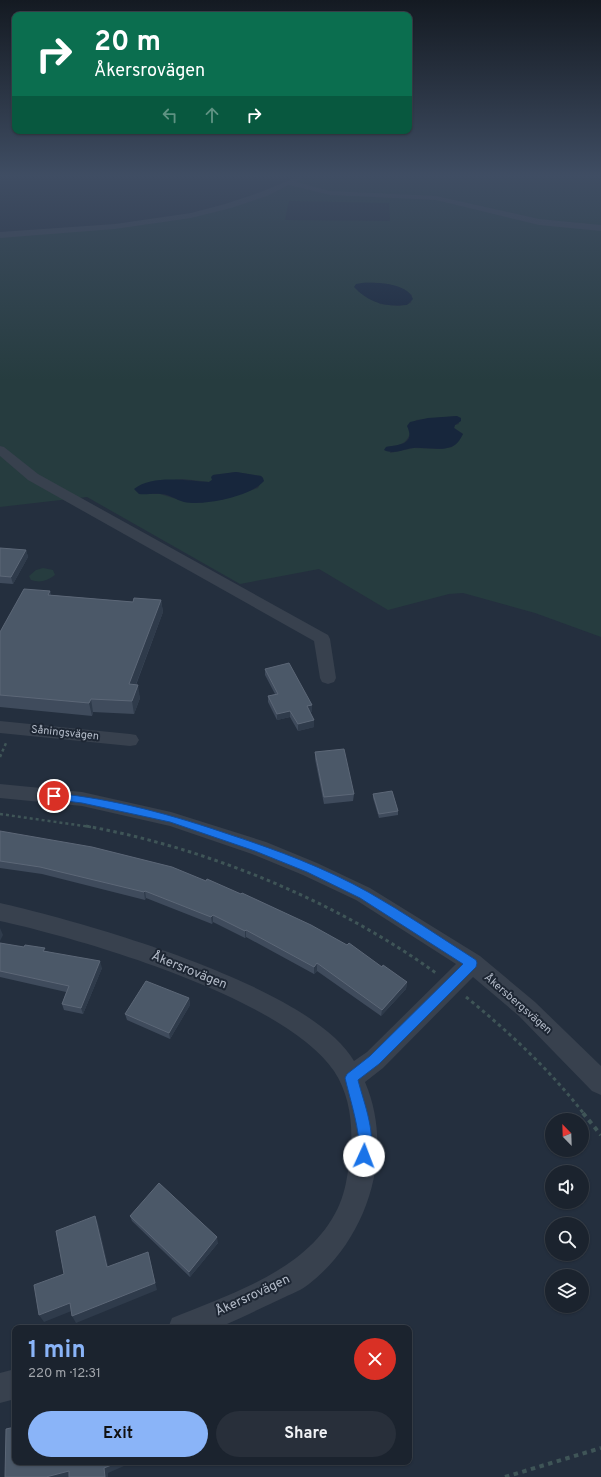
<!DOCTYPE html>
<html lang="en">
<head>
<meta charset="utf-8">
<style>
	body { margin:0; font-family:Overpass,sans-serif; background:#282f3a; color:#f1f3f6; height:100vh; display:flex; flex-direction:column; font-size:15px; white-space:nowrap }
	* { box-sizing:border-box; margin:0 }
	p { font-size:13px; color:#a0a4aa }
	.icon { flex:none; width:22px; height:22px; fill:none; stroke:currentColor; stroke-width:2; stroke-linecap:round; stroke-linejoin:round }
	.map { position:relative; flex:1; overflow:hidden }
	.drawer { position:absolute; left:12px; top:1325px; width:400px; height:140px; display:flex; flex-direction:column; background:#1b232e; border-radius:8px; box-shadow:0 1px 3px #0004,0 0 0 1px #39404a }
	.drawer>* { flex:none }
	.banner { position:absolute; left:12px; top:12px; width:400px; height:122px; border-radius:8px; box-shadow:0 1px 3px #0004,0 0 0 1px #39404a; background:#0b6e4f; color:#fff; overflow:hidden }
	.needle { width:26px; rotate:337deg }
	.tools { position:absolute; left:545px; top:1113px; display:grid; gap:8px }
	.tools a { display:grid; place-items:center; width:44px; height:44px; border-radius:50%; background:#1b232e; box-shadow:0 1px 3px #0004,0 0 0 1px #39404a; font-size:20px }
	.pin { position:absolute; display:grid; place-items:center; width:34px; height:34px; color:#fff; margin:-17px; border:2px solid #fff; border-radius:50%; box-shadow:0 1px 4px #0007 }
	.me { position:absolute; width:44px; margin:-22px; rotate:2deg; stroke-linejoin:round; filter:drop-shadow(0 0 3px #0008) }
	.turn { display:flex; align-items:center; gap:14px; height:84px; padding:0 16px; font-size:18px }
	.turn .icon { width:52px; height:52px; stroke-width:2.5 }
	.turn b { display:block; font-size:28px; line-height:34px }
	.lanes { display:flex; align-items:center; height:38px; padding:0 16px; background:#0003; justify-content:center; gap:20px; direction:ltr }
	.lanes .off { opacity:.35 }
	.round { display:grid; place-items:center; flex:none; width:42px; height:42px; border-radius:21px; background:#282f3a }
	.headline { display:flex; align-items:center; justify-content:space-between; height:68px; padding:0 16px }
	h1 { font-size:24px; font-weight:700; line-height:30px; color:#8ab4f8 }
	.primary-button { display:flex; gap:8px; margin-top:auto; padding:8px 16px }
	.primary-button a { flex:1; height:46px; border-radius:24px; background:#8ab4f8; color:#111; font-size:16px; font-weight:700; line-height:46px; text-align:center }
	.primary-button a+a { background:#282f3a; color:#f1f3f6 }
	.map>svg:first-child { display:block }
	.green { fill:#263c3f; fill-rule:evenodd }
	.water { fill:#17263c }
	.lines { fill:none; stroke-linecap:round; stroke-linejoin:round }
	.path-far2 { stroke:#3f5557; stroke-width:2.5; stroke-dasharray:3 3; stroke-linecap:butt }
	.path-far1 { stroke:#3f5557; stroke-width:3; stroke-dasharray:3.5 3.5; stroke-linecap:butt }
	.path { stroke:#3f5557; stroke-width:4; stroke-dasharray:4.5 4.5; stroke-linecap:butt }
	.minor { fill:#38414e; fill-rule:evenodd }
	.wall { fill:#3f4b5c }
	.shaded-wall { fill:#2f3b4b }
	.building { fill:#4b5868; stroke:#5c6777 }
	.route { fill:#1a73e8; stroke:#114b97 }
	.labels { text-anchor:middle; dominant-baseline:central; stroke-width:4; stroke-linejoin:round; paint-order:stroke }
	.street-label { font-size:11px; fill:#b4bcc9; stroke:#1d2633 }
	.near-street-label { font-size:13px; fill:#b4bcc9; stroke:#1d2633 }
</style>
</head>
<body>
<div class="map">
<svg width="601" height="1477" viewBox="0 0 601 1477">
	<rect width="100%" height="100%" fill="#242f3e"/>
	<path class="green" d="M 309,174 L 601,174 L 601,637 L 535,613 L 463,593 L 449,594 L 388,610 L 319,569 L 240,584 L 87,497 L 0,507 L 0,236 C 93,230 189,227 277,191 C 288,187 299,180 309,174 ZM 289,201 L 389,203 L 390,221 L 285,220 ZM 362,283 C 379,282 397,283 412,295 L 411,303 L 399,306 L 380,304 ZM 457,416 L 459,424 L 455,425 L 454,428 L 463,434 L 452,447 L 442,449 L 414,448 L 390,453 L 393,446 C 411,444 408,434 416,420 ZM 236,472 L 261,476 L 263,478 L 258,488 L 224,499 L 197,503 L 173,498 L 160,494 L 139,494 L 149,483 L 183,479 L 209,482 L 212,480 L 213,475 Z
		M 43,568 L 53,570 L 55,575 C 47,581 40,583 31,580 L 29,576 L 36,570 Z"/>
	<path class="water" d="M 362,283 C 375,282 408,283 413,299 L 407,305 C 385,307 369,303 354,287 L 356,284 Z
		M 457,416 L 461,418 L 461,421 L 455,425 L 454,428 L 463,434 C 460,440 457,445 451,447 C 439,451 426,447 413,448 C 403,449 394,455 384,450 L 386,447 C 398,445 416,445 407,426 L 410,422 L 428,418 Z
		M 236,472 L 261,476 L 263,478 L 264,481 C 250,497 204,506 184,502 C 176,500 169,494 161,494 C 153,493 146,495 139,494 L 134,489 C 153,474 187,481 209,482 L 212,480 L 211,477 L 213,475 Z"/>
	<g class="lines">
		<path class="path-far2" d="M 0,757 L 6,743
			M 0,814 L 91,827"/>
		<path class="path-far1" d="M 86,826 C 207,848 336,901 436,973
			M 466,997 C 509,1032 550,1070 584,1114"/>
		<path class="path" d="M 583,1113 L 601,1135
			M 505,1477 L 601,1448"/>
		<path class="minor" d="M 299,176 L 303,178 L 296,182 L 330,191 L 436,196 L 539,219 L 601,225 L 601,231 L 539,225 L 436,200 L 330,195 L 289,185 L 267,196 L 231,208 L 191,218 L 115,229 L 0,238 L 0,232 L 115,224 L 191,213 L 225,204 L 261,192 Z
			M 0,446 L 4,447 L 38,474 L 328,635 L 330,639 L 336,678 L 334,682 L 328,684 L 322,682 L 320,678 L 314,641 L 28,480 L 0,456 Z
			M 0,721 L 130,734 L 136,735 L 139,740 L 136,745 L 130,746 L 0,733 Z
			M 0,784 L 82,792 L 171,812 L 266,842 L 317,863 L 370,888 L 480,956 L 535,1002 L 601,1066 L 601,1095 L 592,1091 L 519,1016 L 473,977 L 383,1068 L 365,1082 C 395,1152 368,1238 309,1284 C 302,1290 293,1293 285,1297 C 266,1306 247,1315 227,1324 L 217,1328 L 168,1328 L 172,1318 C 232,1293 313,1269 340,1203 C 345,1191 347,1178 349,1165 C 354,1134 352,1098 334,1071 C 284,998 86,940 0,921 L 0,903 C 84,922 311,986 354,1061 L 367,1052 L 456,964 L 356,900 L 303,875 L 252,854 L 170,826 L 82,806 L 0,798 Z
			M 15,1369 L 15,1399 L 0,1403 L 0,1373 Z"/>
	</g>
	<path class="wall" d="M 0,548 L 26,550 L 28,557 L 13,584 L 0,583 Z
		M 50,591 L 51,595 L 133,602 L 161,600 L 163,612 L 136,685 L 140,698 L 134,714 L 93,712 L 92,716 L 0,707 L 0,632 Z
		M 265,669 L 312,705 L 312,712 L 310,712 L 314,720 L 314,727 L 298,731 L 290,717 L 277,720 L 268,702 L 268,696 L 275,694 L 265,675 Z
		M 315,752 L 354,794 L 353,801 L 324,804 L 315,759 Z
		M 373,794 L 398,811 L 398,815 L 379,818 L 373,798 Z
		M 0,831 L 382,967 L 407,982 L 406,989 L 381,1016 L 317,971 L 314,974 L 246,937 L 245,938 L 213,922 L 212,924 L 146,898 L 145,900 L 42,874 L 0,868 Z
		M 0,943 L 46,951 L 102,968 L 83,1014 L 64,1010 L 62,1004 L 66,992 L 0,977 Z
		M 189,998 L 190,1005 L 170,1039 L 127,1020 L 125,1014 Z
		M 130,1216 L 218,1243 L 190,1277 L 132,1221 Z"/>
	<path class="shaded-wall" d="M 26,550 L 28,557 L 13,584 L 11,577 Z
		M 50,591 L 53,603 L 48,595 Z
		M 161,600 L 163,612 L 131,697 L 129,684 Z
		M 138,685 L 140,698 L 134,714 L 132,701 Z
		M 91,699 L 93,712 L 92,716 L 89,703 Z
		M 312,705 L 312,712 L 307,713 L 307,706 Z
		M 290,711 L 290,717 L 277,720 L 277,714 Z
		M 314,720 L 314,727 L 298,731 L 298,724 Z
		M 145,891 L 146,898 L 145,900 L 144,892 Z
		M 213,915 L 213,922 L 212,924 L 211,917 Z
		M 0,928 L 3,935 L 0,941 Z
		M 246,930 L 246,937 L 245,938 L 245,931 Z
		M 100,961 L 102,968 L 83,1014 L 81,1008 Z
		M 317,963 L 317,971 L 314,974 L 314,967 Z
		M 407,982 L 406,989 L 381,1016 L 382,1010 Z
		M 189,998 L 190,1005 L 170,1039 L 169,1033 Z
		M 95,1216 L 98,1223 L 110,1274 L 107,1267 Z
		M 217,1237 L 218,1243 L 190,1277 L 189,1272 Z
		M 148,1252 L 150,1259 L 157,1290 L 76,1323 L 72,1316 Z
		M 70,1303 L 74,1310 L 44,1322 L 39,1315 Z
		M 119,1462 L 133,1462 L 108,1473 L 108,1477 L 105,1477 L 104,1468 Z
		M 69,1471 L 73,1476 L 68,1477 L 46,1477 Z"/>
	<path class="building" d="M 0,548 L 26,550 L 11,577 L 0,576 Z
		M 24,589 L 50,591 L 48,595 L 133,602 L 134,598 L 161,600 L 129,684 L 138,685 L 132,701 L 91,699 L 89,703 L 0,695 L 0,632 Z
		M 289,663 L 312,705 L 307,706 L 314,720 L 298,724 L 290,711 L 277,714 L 268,696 L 278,694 L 265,669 Z
		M 344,749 L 354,794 L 324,797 L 315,752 Z
		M 392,791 L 398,811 L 379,814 L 373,794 Z
		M 0,831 L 92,847 L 172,867 L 206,881 L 207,879 L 241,894 L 242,893 L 311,925 L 347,945 L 349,943 L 382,967 L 383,965 L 407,982 L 382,1010 L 317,963 L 314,967 L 246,930 L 245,931 L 213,915 L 211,917 L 145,891 L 144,892 L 40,867 L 0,861 Z
		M 0,943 L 24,947 L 25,945 L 45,948 L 43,951 L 100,961 L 81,1008 L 62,1004 L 69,986 L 0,971 Z
		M 146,981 L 189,998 L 169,1033 L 125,1014 Z
		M 159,1183 L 217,1237 L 189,1272 L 130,1216 Z
		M 95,1216 L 107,1267 L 148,1252 L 155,1283 L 72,1316 L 70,1303 L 39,1315 L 34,1285 L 64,1274 L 56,1231 Z
		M 15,1427 L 15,1462 L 119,1462 L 104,1468 L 105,1477 L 69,1477 L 69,1471 L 46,1477 L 5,1477 L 6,1429 Z"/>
	<linearGradient id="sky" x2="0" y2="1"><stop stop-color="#141a22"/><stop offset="0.46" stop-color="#3f4d63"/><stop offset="1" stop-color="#3f4d63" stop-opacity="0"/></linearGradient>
	<rect width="601" height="381" fill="url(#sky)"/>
	<path class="route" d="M 54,793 C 115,799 173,815 231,835 C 277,850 325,868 368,892 C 405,913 440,937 476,960 L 477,963 L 476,967 L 379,1064 L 358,1080 C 364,1104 378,1136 368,1161 L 364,1162 L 359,1161 C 356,1154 359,1149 359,1142 C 357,1120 350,1099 345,1078 L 347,1074 L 370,1056 L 463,964 L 360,898 L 307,872 L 255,851 L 170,822 L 82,803 L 51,799 L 50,796 Z"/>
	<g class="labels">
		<g class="street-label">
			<text transform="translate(65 733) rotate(6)">Såningsvägen</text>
			<text transform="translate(518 1004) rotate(41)">Åkersbergsvägen</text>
		</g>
		<g class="near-street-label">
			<text transform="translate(189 971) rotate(22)">Åkersrovägen</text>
			<text transform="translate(253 1296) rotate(-25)">Åkersrovägen</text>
		</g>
	</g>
</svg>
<div class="tools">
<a><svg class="needle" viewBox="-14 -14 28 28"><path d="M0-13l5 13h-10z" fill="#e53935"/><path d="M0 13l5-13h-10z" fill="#a0a4aa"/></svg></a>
<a><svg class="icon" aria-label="sound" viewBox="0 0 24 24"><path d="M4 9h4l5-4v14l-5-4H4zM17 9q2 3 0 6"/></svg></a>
<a><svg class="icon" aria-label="search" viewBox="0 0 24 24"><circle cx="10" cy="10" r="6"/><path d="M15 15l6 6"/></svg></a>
<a><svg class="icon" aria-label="layers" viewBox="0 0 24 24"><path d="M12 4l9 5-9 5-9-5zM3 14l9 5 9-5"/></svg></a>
</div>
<div class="pin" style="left:54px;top:796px;background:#d93025"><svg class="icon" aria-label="arrive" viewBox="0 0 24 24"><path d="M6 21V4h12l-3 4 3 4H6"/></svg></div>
<svg class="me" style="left:364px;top:1156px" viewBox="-20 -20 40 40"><circle r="19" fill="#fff"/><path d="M0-13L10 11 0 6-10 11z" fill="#1a73e8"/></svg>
<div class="banner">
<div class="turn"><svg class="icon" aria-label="right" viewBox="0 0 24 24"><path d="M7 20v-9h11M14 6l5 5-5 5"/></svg><div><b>20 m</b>Åkersrovägen</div></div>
<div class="lanes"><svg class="icon off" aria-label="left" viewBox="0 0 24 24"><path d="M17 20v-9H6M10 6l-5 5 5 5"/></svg><svg class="icon off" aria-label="ahead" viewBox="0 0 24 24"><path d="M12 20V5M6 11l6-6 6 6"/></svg><svg class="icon" aria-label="right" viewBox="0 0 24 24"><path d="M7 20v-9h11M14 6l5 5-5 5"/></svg></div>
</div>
<section class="drawer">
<div class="headline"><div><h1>1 min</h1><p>220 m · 12:31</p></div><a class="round" style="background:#d93025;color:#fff"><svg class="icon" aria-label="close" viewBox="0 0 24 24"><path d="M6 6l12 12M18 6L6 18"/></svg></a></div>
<div class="primary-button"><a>Exit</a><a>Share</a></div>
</section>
</div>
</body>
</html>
